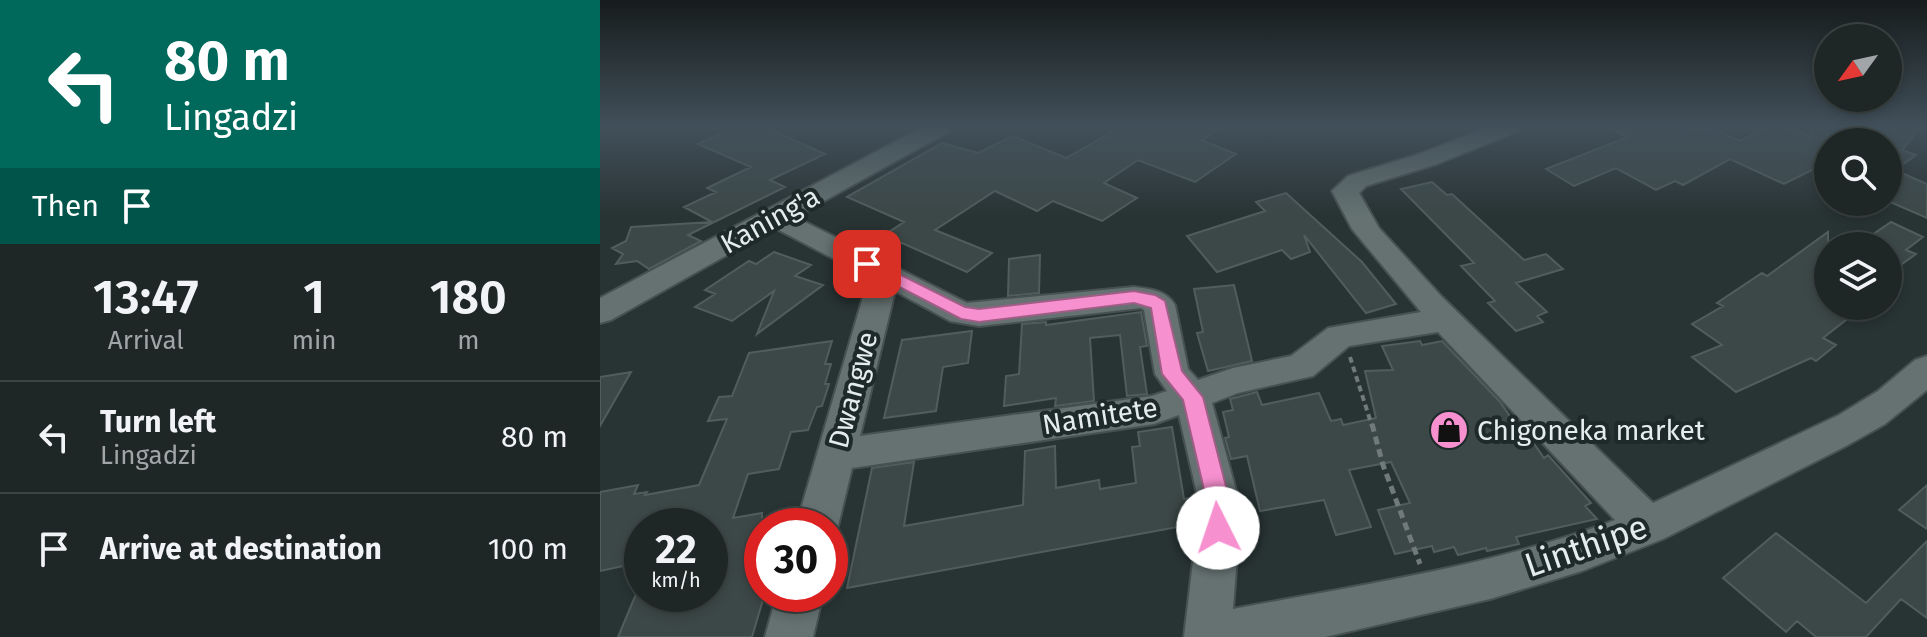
<!DOCTYPE html>
<html lang="en">
<head>
<meta charset="utf-8">
<style>
	body { margin:0; font-family:"Fira Sans",sans-serif; background:#2b3232; color:#f1f3f6; height:100vh; display:flex; flex-direction:column; font-size:30px; white-space:nowrap }
	* { box-sizing:border-box; margin:0 }
	p { font-size:26px; color:#a1a5a7 }
	.icon { flex:none; width:44px; height:44px; fill:none; stroke:currentColor; stroke-width:2; stroke-linecap:round; stroke-linejoin:round }
	.map { position:relative; flex:1; overflow:hidden }
	.panel { display:flex; flex-direction:column; background:#1e2626; width:600px }
	.panel>* { flex:none }
	.banner { background:#00695c; color:#fff; overflow:hidden }
	.needle { width:52px; rotate:237deg }
	.fabs { position:absolute; left:1214px; top:24px; display:grid; gap:16px }
	.fabs a { display:grid; place-items:center; width:88px; height:88px; border-radius:50%; background:#1e2626; box-shadow:0 4px 12px #0003,0 0 0 2px #3c4343; font-size:40px }
	.speed { position:absolute; left:24px; top:508px; display:flex; gap:16px; font-size:40px; font-weight:700; text-align:center }
	.speed>* { display:grid; place-content:center; width:104px; height:104px; border-radius:50%; background:#1e2626; box-shadow:0 4px 12px #0003,0 0 0 2px #3c4343; line-height:1 }
	.speed small { font-size:20px; font-weight:400 }
	.speed .limit { border:12px solid #d22; background:#fff; color:#111 }
	.pin { position:absolute; display:grid; place-items:center; width:68px; height:68px; color:#fff; margin:-34px; border-radius:16px; box-shadow:0 4px 12px #0006 }
	.me { position:absolute; width:88px; margin:-44px; rotate:356deg; stroke-linejoin:round; filter:drop-shadow(0 0 6px #0008) }
	.turn { display:flex; align-items:center; gap:28px; height:168px; padding:0 32px; font-size:36px }
	.turn .icon { width:104px; height:104px; stroke-width:2.5 }
	.turn b { display:block; font-size:56px; line-height:68px }
	.then { display:flex; align-items:center; height:76px; padding:0 32px; background:#0003; gap:16px; font-size:30px }
	.eta { display:flex; justify-content:space-evenly; align-items:center; height:136px; text-align:center }
	.eta b { font-size:48px; font-weight:600; line-height:56px }
	ul { padding:0; list-style:none }
	li { display:flex; align-items:center; gap:24px; height:112px; padding:0 32px; border-top:2px solid #3c4343 }
	li div { flex:1 }
	li b { display:block; font-size:30px }
	li em { font-style:normal }
	main { display:flex; flex:1; min-height:0 }
	.map>svg:first-child { display:block }
	.building { fill:#3c4847; stroke:#515d5c; stroke-width:2 }
	.lines { fill:none; stroke-linecap:round; stroke-linejoin:round }
	.minor-casing { stroke:#475151; stroke-width:4 }
	.path-far1 { stroke:#717a7a; stroke-width:4; stroke-dasharray:6 4; stroke-linecap:butt }
	.path { stroke:#717a7a; stroke-width:5; stroke-dasharray:8 5; stroke-linecap:butt }
	.minor { fill:#657271; fill-rule:evenodd }
	.route { fill:#f690cf; stroke:#a05e87; stroke-width:2 }
	.labels { text-anchor:middle; dominant-baseline:central; stroke-width:8; stroke-linejoin:round; paint-order:stroke }
	.street-label { font-size:28px; fill:#e5ecec; stroke:#1e2929 }
	.poi-label { font-size:28px; fill:#e5ecec; stroke:#1e2929; text-anchor:start }
	.near-street-label { font-size:34px; fill:#e5ecec; stroke:#1e2929 }
</style>
</head>
<body>
<main>
<section class="panel">
<div class="banner">
<div class="turn"><svg class="icon" aria-label="left" viewBox="0 0 24 24"><path d="M17 20v-9H6M10 6l-5 5 5 5"/></svg><div><b>80 m</b>Lingadzi</div></div>
<div class="then">Then<svg class="icon" aria-label="arrive" viewBox="0 0 24 24"><path d="M6 21V4h12l-3 4 3 4H6"/></svg></div>
</div>
<div class="eta">
<div><b>13:47</b><p>Arrival</p></div>
<div><b>1</b><p>min</p></div>
<div><b>180</b><p>m</p></div>
</div>
<ul>
<li><svg class="icon" aria-label="left" viewBox="0 0 24 24"><path d="M17 20v-9H6M10 6l-5 5 5 5"/></svg><div><b>Turn left</b><p>Lingadzi</p></div><em>80 m</em></li>
<li><svg class="icon" aria-label="arrive" viewBox="0 0 24 24"><path d="M6 21V4h12l-3 4 3 4H6"/></svg><div><b>Arrive at destination</b></div><em>100 m</em></li>
</ul>
</section>
<div class="map">
<svg width="1327" height="637" viewBox="0 0 1327 637">
	<rect width="100%" height="100%" fill="#283333"/>
	<path class="building" d="M 134,127 L 165,127 L 225,154 L 170,180 L 185,187 L 88,235 L 101,241 L 49,269 L 37,261 L 16,264 L 23,254 L 12,248 L 26,241 L 31,227 L 112,222 L 84,207 L 116,192 L 107,188 L 151,167 L 98,144 Z
		M 521,127 L 623,127 L 601,140 L 636,154 L 595,182 L 538,160 L 504,183 L 537,198 L 502,221 L 453,201 L 437,211 L 395,191 L 335,230 L 392,253 L 367,272 L 284,235 L 304,222 L 247,197 L 342,143 L 378,153 L 413,136 L 466,158 Z
		M 1006,127 L 1077,127 L 1085,130 L 1106,127 L 1140,141 L 1167,127 L 1185,127 L 1211,137 L 1212,127 L 1228,127 L 1228,162 L 1184,184 L 1130,159 L 1083,185 L 1075,181 L 1056,190 L 1016,168 L 974,186 L 946,169 L 1028,137 Z
		M 1243,127 L 1321,127 L 1302,150 L 1316,155 L 1295,170 L 1327,184 L 1327,218 L 1288,201 L 1288,142 L 1278,142 L 1243,130 Z
		M 832,182 L 847,195 L 852,194 L 924,260 L 946,254 L 963,269 L 916,283 L 947,312 L 937,316 L 943,322 L 916,331 L 888,303 L 895,301 L 861,266 L 874,263 L 801,189 Z
		M 686,193 L 762,262 L 796,304 L 766,313 L 704,235 L 710,252 L 691,259 L 682,250 L 617,272 L 587,236 L 665,211 L 656,202 Z
		M 1291,222 L 1323,237 L 1306,250 L 1316,254 L 1288,274 L 1288,246 L 1256,246 Z
		M 1228,232 L 1228,306 L 1264,306 L 1223,338 L 1236,345 L 1216,361 L 1211,358 L 1136,392 L 1092,357 L 1122,345 L 1092,324 L 1123,306 L 1117,303 L 1162,273 L 1167,276 Z
		M 174,252 L 211,265 L 195,276 L 223,285 L 157,334 L 174,291 L 132,321 L 95,307 L 115,294 L 105,290 L 149,261 L 156,264 Z
		M 440,255 L 439,293 L 408,296 L 409,259 Z
		M 634,285 L 652,361 L 608,371 L 597,333 L 603,332 L 594,289 Z
		M 541,312 L 547,346 L 540,347 L 547,394 L 527,396 L 520,335 L 490,338 L 494,401 L 455,406 L 456,398 L 404,406 L 406,376 L 419,374 L 422,324 L 446,322 L 446,325 Z
		M 372,331 L 368,363 L 343,367 L 336,411 L 284,418 L 302,340 Z
		M 232,341 L 225,364 L 231,364 L 225,384 L 229,384 L 222,406 L 217,407 L 208,430 L 191,432 L 179,469 L 148,474 L 133,518 L 162,513 L 162,603 L 152,637 L 18,637 L 36,594 L 110,594 L 110,526 L 42,526 L 42,562 L 0,571 L 0,492 L 38,485 L 34,494 L 47,492 L 45,495 L 99,485 L 127,419 L 108,421 L 119,397 L 132,396 L 149,353 Z
		M 820,341 L 822,345 L 842,341 L 900,402 L 926,439 L 930,438 L 944,458 L 948,455 L 991,503 L 985,506 L 997,519 L 916,537 L 919,544 L 887,551 L 886,548 L 858,555 L 854,547 L 834,552 L 832,546 L 795,554 L 778,510 L 810,503 L 791,462 L 749,470 L 771,527 L 736,535 L 724,500 L 660,511 L 647,456 L 631,459 L 625,438 L 629,437 L 623,412 L 633,410 L 630,399 L 657,392 L 662,405 L 719,393 L 731,421 L 741,419 L 743,425 L 776,418 L 765,371 L 793,370 L 782,346 Z
		M 31,372 L 0,426 L 0,377 Z
		M 572,427 L 584,499 L 589,498 L 594,524 L 247,588 L 272,468 L 314,462 L 304,526 L 423,505 L 425,451 L 455,446 L 456,488 L 499,480 L 500,489 L 536,483 L 532,447 L 540,446 L 538,432 Z
		M 1327,485 L 1327,529 L 1299,510 Z
		M 1176,533 L 1266,603 L 1327,541 L 1327,618 L 1301,599 L 1266,637 L 1216,637 L 1197,621 L 1186,632 L 1123,578 Z"/>
	<g class="lines">
		<g class="minor-casing">
			<path id="minor" d="M 323,127 L 351,127 L 348,132 L 195,217 L 367,303 L 534,287 C 550,289 566,290 575,305 L 588,369 L 598,380 L 633,368 L 691,356 L 728,328 L 821,312 L 752,229 L 732,191 L 748,176 L 819,154 L 888,127 L 919,127 L 916,132 L 837,164 L 766,186 L 759,193 L 779,228 L 842,297 L 1053,503 L 1239,415 L 1278,391 L 1315,360 L 1327,356 L 1327,390 L 1285,424 L 1246,446 L 1063,539 L 982,571 L 890,599 L 725,637 L 584,637 L 597,528 L 597,494 L 579,415 L 554,424 L 252,468 L 238,526 L 230,540 L 230,526 L 196,526 L 265,290 L 262,278 L 257,271 L 175,228 L 11,320 L 0,323 L 0,298 ZM 295,291 L 350,321 L 379,326 L 541,308 L 544,310 L 555,374 L 567,391 L 552,396 L 260,436 ZM 838,332 L 1015,520 C 893,566 761,585 633,609 L 639,528 L 637,494 L 612,403 L 638,393 L 713,376 L 749,346 Z
				M 177,594 L 223,594 L 213,637 L 165,637 Z"/>
		</g>
		<path class="path-far1" d="M 750,357 L 772,426"/>
		<path class="path" d="M 772,424 L 783,465 L 820,564"/>
		<use href="#minor" class="minor"/>
	</g>
	<linearGradient id="sky" x2="0" y2="1"><stop stop-color="#161c1c"/><stop offset="0.59" stop-color="#42505b"/><stop offset="1" stop-color="#42505b" stop-opacity="0"/></linearGradient>
	<rect width="1327" height="216" fill="url(#sky)"/>
	<path class="route" d="M 267,258 L 365,307 L 379,309 L 534,291 L 555,295 L 565,301 L 582,371 L 603,397 L 628,494 L 630,528 L 626,536 L 618,539 L 609,536 L 606,528 L 605,494 L 583,400 L 562,374 L 551,308 L 534,303 L 379,322 L 361,319 L 261,267 L 258,264 Z"/>
	<defs>
		<g id="shop-disc" transform="scale(2)"><circle r="9.5" fill="#f690cf" stroke="#1e2929"/><path d="M-5-2.5h2.3a2.7 3.5 0 0 1 5.4 0H5L5.5 6h-11ZM-1.5-2.5h3a1.5 2.3 0 0 0-3 0Z" fill="#111"/></g>
	</defs>
	<g fill-rule="evenodd">
		<use href="#shop-disc" x="849" y="430"/>
	</g>
	<g class="labels">
		<g class="street-label">
			<text transform="translate(170 220) rotate(-29)">Kaning'a</text>
			<text transform="translate(253 390) rotate(-75)">Dwangwe</text>
			<text transform="translate(500 416) rotate(-9)">Namitete</text>
		</g>
		<g class="poi-label">
			<text x="877" y="430">Chigoneka market</text>
		</g>
		<g class="near-street-label">
			<text transform="translate(986 546) rotate(-19)">Linthipe</text>
		</g>
	</g>
</svg>
<div class="fabs">
<a><svg class="needle" viewBox="-14 -14 28 28"><path d="M0-13l5 13h-10z" fill="#e53935"/><path d="M0 13l5-13h-10z" fill="#a1a5a7"/></svg></a>
<a><svg class="icon" aria-label="search" viewBox="0 0 24 24"><circle cx="10" cy="10" r="6"/><path d="M15 15l6 6"/></svg></a>
<a><svg class="icon" aria-label="layers" viewBox="0 0 24 24"><path d="M12 4l9 5-9 5-9-5zM3 14l9 5 9-5"/></svg></a>
</div>
<div class="speed"><div>22<small>km/h</small></div><div class="limit">30</div></div>
<div class="pin" style="left:267px;top:264px;background:#d93025"><svg class="icon" aria-label="arrive" viewBox="0 0 24 24"><path d="M6 21V4h12l-3 4 3 4H6"/></svg></div>
<svg class="me" style="left:618px;top:528px" viewBox="-20 -20 40 40"><circle r="19" fill="#fff"/><path d="M0-13L10 11 0 6-10 11z" fill="#f690cf"/></svg>
</div>
</main>
</body>
</html>
